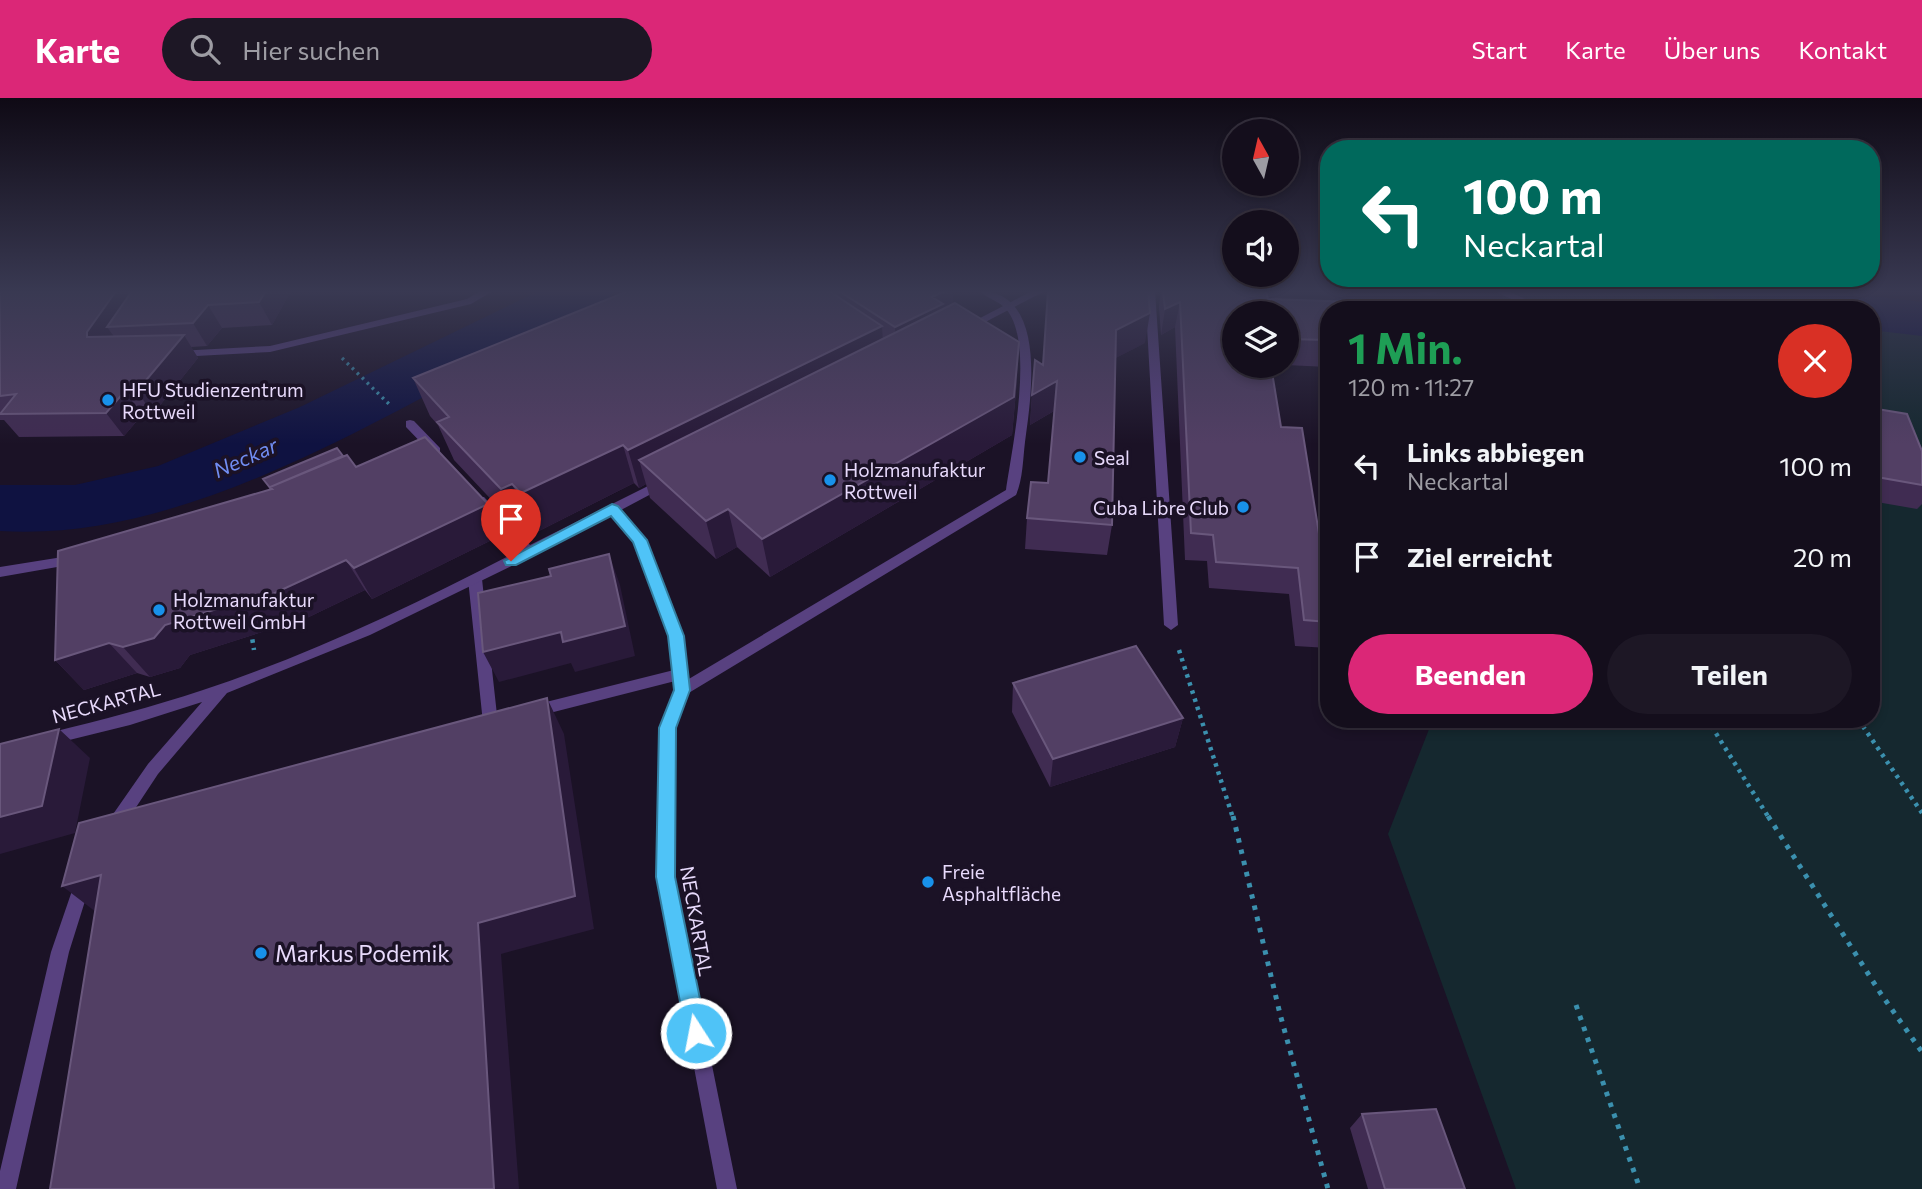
<!DOCTYPE html>
<html lang="de">
<head>
<meta charset="utf-8">
<style>
	body { margin:0; font-family:Commissioner,sans-serif; background:#1d1725; color:#f1f3f6; height:100vh; display:flex; flex-direction:column; font-size:26px; white-space:nowrap }
	* { box-sizing:border-box; margin:0 }
	p { font-size:23px; color:#9d9ca3 }
	.icon { flex:none; width:38px; height:38px; fill:none; stroke:currentColor; stroke-width:2; stroke-linecap:round; stroke-linejoin:round }
	.map { position:relative; flex:1; overflow:hidden }
	.drawer { position:absolute; left:1320px; top:203px; width:560px; height:427px; display:flex; flex-direction:column; background:#140e1c; border-radius:28px; box-shadow:0 4px 10px #0003,0 0 0 2px #332e3b }
	.drawer>* { flex:none }
	.guide { position:absolute; left:1320px; top:42px; width:560px; height:147px; border-radius:28px; box-shadow:0 4px 10px #0003,0 0 0 2px #332e3b; background:#00695c; color:#fff; overflow:hidden }
	.needle { width:46px; rotate:352deg }
	.buttons { position:absolute; left:1222px; top:21px; display:grid; gap:14px }
	.buttons a { display:grid; place-items:center; width:77px; height:77px; border-radius:50%; background:#140e1c; box-shadow:0 4px 10px #0003,0 0 0 2px #332e3b; font-size:35px }
	.pin { position:absolute; display:grid; place-items:center; width:60px; height:60px; color:#fff; margin:-72px -30px; border-radius:50% 50% 50% 0; rotate:-45deg; box-shadow:0 0 7px #0007 }
	.pin .icon { rotate:45deg }
	.me { position:absolute; width:77px; margin:-38px; rotate:349deg; stroke-linejoin:round; filter:drop-shadow(0 0 5px #0008) }
	.turn { display:flex; align-items:center; gap:24px; height:147px; padding:0 28px; font-size:32px }
	.turn .icon { width:91px; height:91px; stroke-width:2.5 }
	.turn b { display:block; font-size:49px; line-height:60px }
	.round { display:grid; place-items:center; flex:none; width:74px; height:74px; border-radius:37px; background:#1d1725 }
	.summary { display:flex; align-items:center; justify-content:space-between; height:119px; padding:0 28px }
	h1 { font-size:42px; font-weight:700; line-height:52px; color:#1e9e55 }
	.button { display:flex; gap:14px; margin-top:auto; padding:14px 28px }
	.button a { flex:1; height:80px; border-radius:42px; background:#db2777; color:#fff; font-size:28px; font-weight:700; line-height:80px; text-align:center }
	.button a+a { background:#1d1725; color:#f1f3f6 }
	ul { padding:0; list-style:none }
	li { display:flex; align-items:center; gap:21px; height:91px; padding:0 28px }
	li div { flex:1 }
	li b { display:block; font-size:26px }
	li em { font-style:normal }
	header { display:flex; align-items:center; gap:42px; box-sizing:border-box; height:98px; padding:0 35px; background:#db2777; color:#fff }
	header strong { font-size:33px }
	nav { display:flex; gap:38px; margin-inline-start:auto; font-size:24px }
	.search { width:490px; height:63px; background:#1d1725; display:flex; align-items:center; gap:18px; box-sizing:border-box; padding:0 24px; border-radius:38px; color:#9d9ca3; font-size:26px }
	.map>svg:first-child { display:block }
	.green { fill:#15282f }
	.lines { fill:none; stroke-linecap:round; stroke-linejoin:round }
	.river { fill:#0f1241; fill-rule:evenodd }
	.path-far2 { stroke:#3b90ae; stroke-width:3.5; stroke-dasharray:2.5 4.5; stroke-linecap:butt }
	.path-far1 { stroke:#3b90ae; stroke-width:4.5; stroke-dasharray:3.5 5; stroke-linecap:butt }
	.path { stroke:#3b90ae; stroke-width:5; stroke-dasharray:4.5 7; stroke-linecap:butt }
	.service { fill:#584180; fill-rule:evenodd }
	.minor { fill:#584180; fill-rule:evenodd }
	.wall { fill:#402c52 }
	.shaded-wall { fill:#291a39 }
	.building { fill:#523f64; stroke:#69577c; stroke-width:2 }
	.route { fill:#4fc3f7; stroke:#337fa1; stroke-width:2 }
	.poi-dot { fill:#1891ea; stroke:#1b1226; stroke-width:2.5 }
	.labels { text-anchor:middle; dominant-baseline:central; stroke-width:7; stroke-linejoin:round; paint-order:stroke }
	.poi-label { font-size:19px; fill:#e8dafc; stroke:#1b1226; text-anchor:start }
	.street-label { font-size:19px; fill:#e8dafc; stroke:#1b1226 }
	.water-label { font-size:21px; font-style:italic; fill:#718df2; stroke:#1b1226 }
	.near-poi-label { font-size:23px; fill:#e8dafc; stroke:#1b1226; text-anchor:start }
</style>
</head>
<body>
<header>
<strong>Karte</strong>
<div class="search"><svg class="icon" aria-label="search" viewBox="0 0 24 24"><circle cx="10" cy="10" r="6"/><path d="M15 15l6 6"/></svg>Hier suchen</div>
<nav><a>Start</a><a>Karte</a><a>Über uns</a><a>Kontakt</a></nav>
</header>
<div class="map">
<svg width="1922" height="1091" viewBox="0 0 1922 1091">
	<rect width="100%" height="100%" fill="#1b1226"/>
	<path class="green" d="M 1502,193 L 1802,193 L 1826,199 L 1922,208 L 1922,1091 L 1516,1091 L 1388,736 L 1433,621 L 1871,621 L 1871,212 L 1504,212 Z"/>
	<g class="lines">
		<path class="river" d="M 539,193 L 614,193 L 606,205 C 421,290 208,446 0,433 L 0,387 L 75,387 L 158,368 L 300,309 Z
			M 1711,193 L 1829,193 L 1859,201 L 1871,198 L 1922,204 L 1922,238 L 1871,232 L 1871,212 L 1749,212 L 1719,205 Z"/>
		<path class="path-far2" d="M 342,260 L 392,309"/>
		<path class="path-far1" d="M 251,533 L 254,552
			M 1179,552 L 1233,720
			M 1707,621 L 1769,720
			M 1858,621 L 1922,715"/>
		<path class="path" d="M 1233,718 L 1280,916 L 1328,1091
			M 1768,718 L 1881,896 L 1922,954
			M 1576,907 L 1640,1091"/>
		<path class="service" d="M 979,193 C 1048,193 1031,300 1025,344 C 1023,360 1023,381 1016,397 L 687,596 L 677,596 L 675,592 L 677,588 L 1006,392 C 1012,350 1035,244 1006,211 C 999,203 987,200 979,193 Z
			M 467,201 L 471,202 L 471,206 L 270,254 L 178,259 L 173,256 L 178,253 L 270,248 Z
			M 75,457 L 82,462 L 80,465 L 0,479 L 0,469 Z
			M 475,476 L 482,481 L 497,617 L 502,619 L 504,623 L 502,627 L 490,631 L 485,629 L 483,625 L 468,481 Z
			M 682,570 L 687,572 L 689,576 L 687,580 L 534,619 L 529,617 L 527,613 L 529,609 L 534,607 Z"/>
		<path class="minor" d="M 480,193 L 493,193 L 471,206 L 462,204 Z
			M 1032,193 L 1045,193 L 970,232 L 962,232 L 961,230 Z
			M 1145,193 L 1155,193 L 1178,527 L 1171,532 L 1164,527 Z
			M 1417,193 L 1440,193 C 1435,198 1422,198 1417,193 Z
			M 1494,193 L 1508,193 L 1549,212 L 1535,212 Z
			M 410,322 L 414,323 L 440,350 L 440,356 L 432,356 L 406,329 L 406,323 Z
			M 664,380 L 670,384 L 668,387 L 621,412 L 646,442 L 683,538 L 689,592 L 675,630 L 674,779 L 737,1091 L 717,1091 L 658,779 L 661,630 L 675,592 L 669,538 L 634,444 L 611,417 L 534,457 L 370,537 L 227,595 L 158,676 L 121,732 L 115,734 L 109,732 L 107,727 L 109,722 L 148,666 L 202,604 L 130,627 L 49,647 L 44,645 L 41,641 L 44,637 L 49,635 C 101,622 152,609 203,592 C 312,556 418,505 520,452 L 476,405 L 474,402 L 476,399 L 484,399 L 530,447 Z
			M 83,776 L 89,779 L 91,784 L 69,854 L 16,1091 L 0,1091 L 0,1073 L 51,854 L 75,784 L 77,779 Z"/>
	</g>
	<path class="wall" d="M 0,193 L 291,193 L 272,227 L 222,230 L 207,248 L 191,249 L 198,260 L 153,316 L 142,317 L 124,338 L 19,339 L 4,322 L 0,322 Z
		M 628,193 L 953,193 L 953,206 L 1017,282 L 1012,337 L 770,479 L 737,449 L 716,461 L 650,400 L 646,386 L 639,390 L 634,385 L 537,434 L 528,424 L 517,429 L 454,362 L 438,327 L 430,318 L 413,280 Z
		M 1161,193 L 1266,193 L 1268,201 L 1328,212 L 1328,269 L 1286,267 L 1286,215 L 1234,215 L 1281,329 L 1320,442 L 1328,443 L 1328,550 L 1295,548 L 1289,496 L 1209,490 L 1207,463 L 1185,462 L 1175,229 L 1161,237 L 1159,209 Z
		M 1145,245 L 1115,260 L 1112,427 L 1107,457 L 1025,451 L 1027,420 L 1048,385 L 1054,313 L 1030,327 L 1032,297 Z
		M 1871,310 L 1922,387 L 1922,406 L 1917,411 L 1871,403 Z
		M 343,358 L 356,369 L 488,406 L 502,437 L 372,501 L 365,492 L 286,530 L 284,527 L 190,557 L 180,570 L 150,579 L 137,575 L 84,592 L 55,562 L 270,391 L 263,381 Z
		M 1013,585 L 1183,620 L 1175,649 L 1050,689 L 1012,614 Z
		M 1362,1016 L 1465,1091 L 1368,1091 L 1350,1030 Z"/>
	<path class="shaded-wall" d="M 116,193 L 147,193 L 107,229 L 115,240 L 87,239 L 87,234 Z
		M 266,193 L 291,193 L 272,227 L 259,204 Z
		M 945,193 L 953,193 L 953,219 L 896,259 L 895,229 L 932,199 Z
		M 1180,204 L 1175,229 L 1161,237 L 1165,211 Z
		M 208,207 L 222,230 L 207,248 L 193,225 Z
		M 1150,215 L 1145,245 L 1112,262 L 1116,232 Z
		M 882,228 L 884,265 L 639,362 L 646,386 L 639,390 L 628,352 Z
		M 184,237 L 198,260 L 153,316 L 137,293 Z
		M 1019,244 L 1017,282 L 1012,337 L 770,479 L 762,441 Z
		M 1057,283 L 1054,313 L 1030,327 L 1032,297 Z
		M 125,293 L 142,317 L 124,338 L 106,315 Z
		M 623,347 L 634,385 L 537,434 L 521,395 Z
		M 512,386 L 528,424 L 517,429 L 501,391 Z
		M 488,406 L 502,437 L 372,501 L 354,470 Z
		M 728,411 L 737,449 L 716,461 L 706,423 Z
		M 609,456 L 620,487 L 635,558 L 575,574 L 571,565 L 499,584 L 483,554 Z
		M 346,462 L 365,492 L 286,530 L 284,527 L 190,557 L 180,570 L 150,579 L 123,549 L 165,527 Z
		M 109,545 L 137,575 L 84,592 L 55,562 Z
		M 547,600 L 564,636 L 594,831 L 501,856 L 519,1091 L 494,1091 L 478,825 Z
		M 1183,620 L 1175,649 L 1050,689 L 1053,661 Z
		M 59,631 L 90,660 L 75,735 L 0,756 L 0,719 Z
		M 101,777 L 105,821 L 62,788 Z"/>
	<path class="building" d="M 0,193 L 116,193 L 87,234 L 87,239 L 184,237 L 137,293 L 125,293 L 106,315 L 0,316 L 16,296 L 0,298 Z
		M 132,193 L 266,193 L 259,204 L 208,207 L 193,225 L 107,229 Z
		M 628,193 L 829,193 L 882,228 L 628,352 L 623,347 L 521,395 L 512,386 L 501,391 L 437,324 L 449,319 L 413,280 Z
		M 839,193 L 945,193 L 932,199 L 943,206 L 895,229 Z
		M 1048,193 L 1148,193 L 1150,215 L 1116,232 L 1112,427 L 1027,420 L 1031,384 L 1048,385 L 1057,283 L 1032,297 L 1035,262 L 1043,267 Z
		M 1163,193 L 1266,193 L 1268,201 L 1468,208 L 1469,212 L 1328,212 L 1328,242 L 1286,241 L 1286,215 L 1234,215 L 1234,268 L 1271,268 L 1281,329 L 1302,330 L 1320,442 L 1328,443 L 1328,524 L 1304,522 L 1298,470 L 1216,464 L 1213,437 L 1191,435 L 1180,204 L 1165,211 Z
		M 955,205 L 1019,244 L 1014,299 L 762,441 L 728,411 L 706,423 L 639,362 Z
		M 1871,310 L 1907,316 L 1922,353 L 1922,387 L 1877,379 L 1871,361 Z
		M 425,339 L 488,406 L 354,470 L 346,462 L 264,500 L 262,497 L 165,527 L 154,540 L 123,549 L 109,545 L 55,562 L 58,453 L 272,391 L 270,389 L 347,357 L 356,369 Z
		M 337,350 L 343,358 L 270,389 L 272,391 L 271,391 L 263,381 Z
		M 609,456 L 625,528 L 563,544 L 561,534 L 483,554 L 478,495 L 551,478 L 549,471 Z
		M 1136,548 L 1183,620 L 1053,661 L 1013,585 Z
		M 547,600 L 575,798 L 478,825 L 494,1091 L 50,1091 L 101,777 L 62,788 L 79,725 Z
		M 59,631 L 42,708 L 0,719 L 0,646 Z
		M 1436,1011 L 1465,1091 L 1385,1091 L 1362,1016 Z"/>
	<linearGradient id="sky" x2="0" y2="1"><stop stop-color="#0f0a15"/><stop offset="0.56" stop-color="#393952"/><stop offset="1" stop-color="#393952" stop-opacity="0"/></linearGradient>
	<rect width="1922" height="346" fill="url(#sky)"/>
	<path class="route" d="M 612,406 L 618,408 L 647,442 L 684,538 L 690,592 L 676,630 L 675,779 L 707,935 L 704,942 L 696,945 L 689,942 L 686,935 L 656,779 L 659,630 L 674,592 L 668,538 L 633,444 L 611,418 L 516,467 L 506,467 L 504,463 Z"/>
	<g class="poi-dot">
		<circle cx="108" cy="302" r="7"/>
		<circle cx="1080" cy="359" r="7"/>
		<circle cx="830" cy="382" r="7"/>
		<circle cx="1243" cy="409" r="7"/>
		<circle cx="159" cy="512" r="7"/>
		<circle cx="928" cy="784" r="7"/>
		<circle cx="261" cy="855" r="7"/>
	</g>
	<g class="labels">
		<g class="poi-label">
			<text x="122" y="291">HFU Studienzentrum<tspan x="122" dy="22">Rottweil</tspan></text>
			<text x="1094" y="359">Seal</text>
			<text x="844" y="371">Holzmanufaktur<tspan x="844" dy="22">Rottweil</tspan></text>
			<text x="1229" y="409" text-anchor="end">Cuba Libre Club</text>
			<text x="173" y="501">Holzmanufaktur<tspan x="173" dy="22">Rottweil GmbH</tspan></text>
			<text x="942" y="773">Freie<tspan x="942" dy="22">Asphaltfläche</tspan></text>
		</g>
		<g class="street-label">
			<text transform="translate(106 604) rotate(-15)">NECKARTAL</text>
			<text transform="translate(697 823) rotate(80)">NECKARTAL</text>
		</g>
		<g class="water-label">
			<text transform="translate(245 359) rotate(-24)">Neckar</text>
		</g>
		<g class="near-poi-label">
			<text x="275" y="855">Markus Podemik</text>
		</g>
	</g>
</svg>
<div class="buttons">
<a><svg class="needle" viewBox="-14 -14 28 28"><path d="M0-13l5 13h-10z" fill="#e53935"/><path d="M0 13l5-13h-10z" fill="#9d9ca3"/></svg></a>
<a><svg class="icon" aria-label="sound" viewBox="0 0 24 24"><path d="M4 9h4l5-4v14l-5-4H4zM17 9q2 3 0 6"/></svg></a>
<a><svg class="icon" aria-label="layers" viewBox="0 0 24 24"><path d="M12 4l9 5-9 5-9-5zM3 14l9 5 9-5"/></svg></a>
</div>
<div class="pin" style="left:511px;top:463px;background:#d93025"><svg class="icon" aria-label="arrive" viewBox="0 0 24 24"><path d="M6 21V4h12l-3 4 3 4H6"/></svg></div>
<svg class="me" style="left:696px;top:935px" viewBox="-20 -20 40 40"><circle r="17" fill="#4fc3f7" stroke="#fff" stroke-width="3"/><path d="M0-11L8 9 0 5-8 9z" fill="#fff"/></svg>
<div class="guide">
<div class="turn"><svg class="icon" aria-label="left" viewBox="0 0 24 24"><path d="M17 20v-9H6M10 6l-5 5 5 5"/></svg><div><b>100 m</b>Neckartal</div></div>
</div>
<section class="drawer">
<div class="summary"><div><h1>1 Min.</h1><p>120 m · 11:27</p></div><a class="round" style="background:#d93025;color:#fff"><svg class="icon" aria-label="close" viewBox="0 0 24 24"><path d="M6 6l12 12M18 6L6 18"/></svg></a></div>
<ul>
<li><svg class="icon" aria-label="left" viewBox="0 0 24 24"><path d="M17 20v-9H6M10 6l-5 5 5 5"/></svg><div><b>Links abbiegen</b><p>Neckartal</p></div><em>100 m</em></li>
<li><svg class="icon" aria-label="arrive" viewBox="0 0 24 24"><path d="M6 21V4h12l-3 4 3 4H6"/></svg><div><b>Ziel erreicht</b></div><em>20 m</em></li>
</ul>
<div class="button"><a>Beenden</a><a>Teilen</a></div>
</section>
</div>
</body>
</html>
